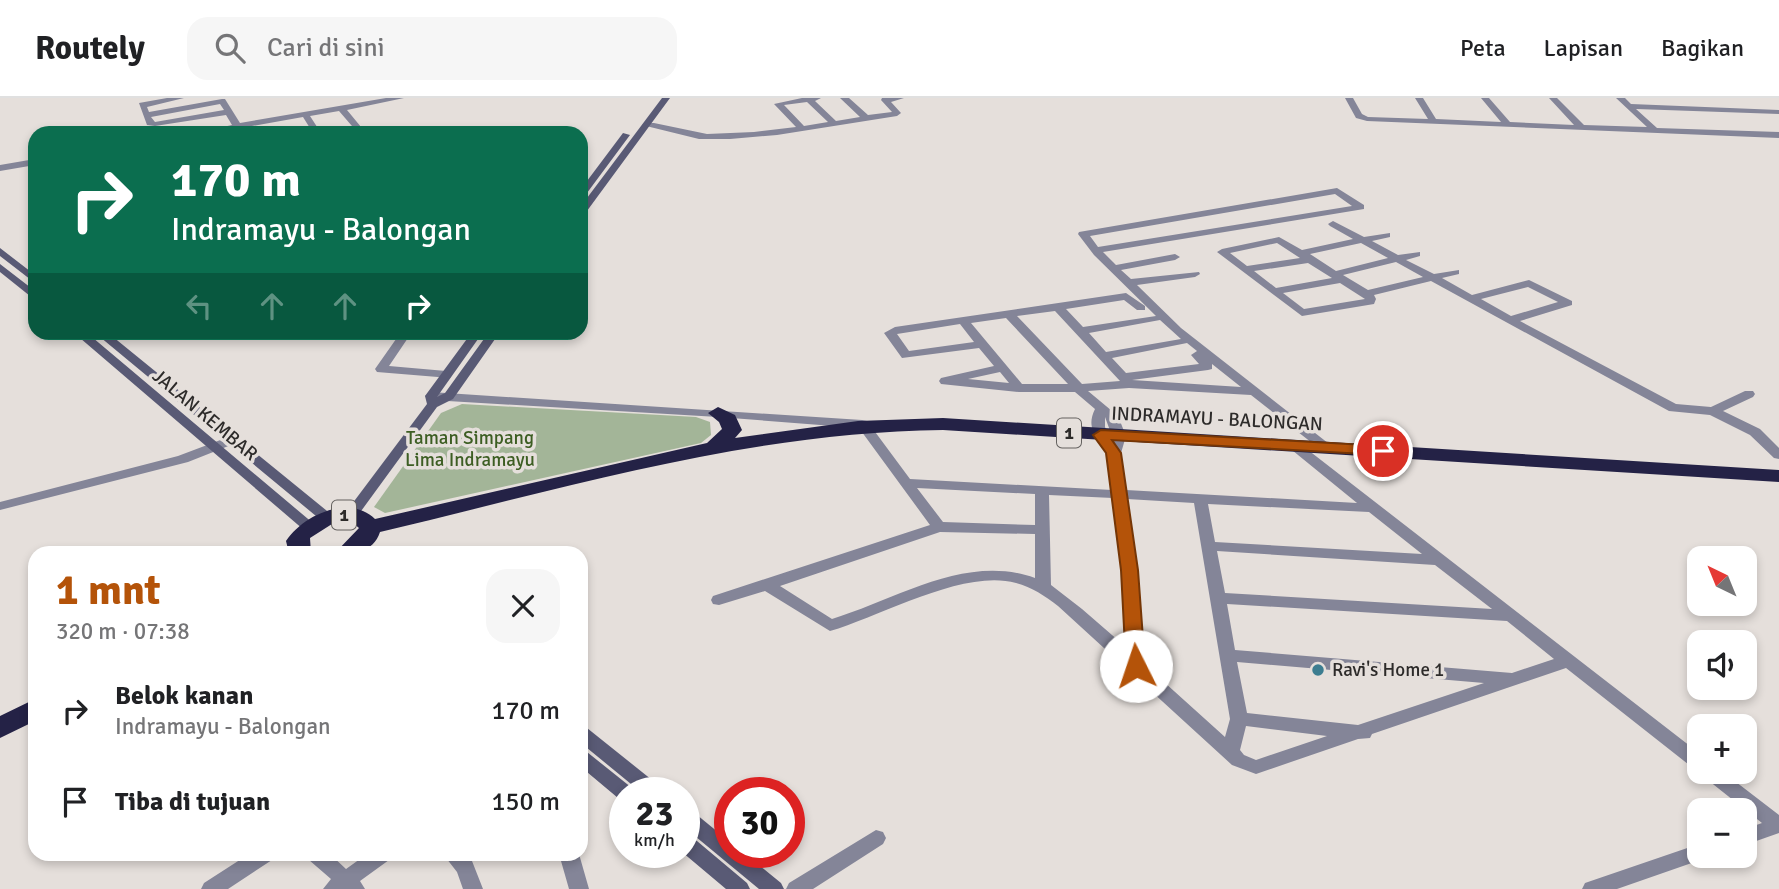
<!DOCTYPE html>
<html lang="id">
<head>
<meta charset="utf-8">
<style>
	body { margin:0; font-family:Signika,sans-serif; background:#f6f6f6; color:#202124; height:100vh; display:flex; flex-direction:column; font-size:26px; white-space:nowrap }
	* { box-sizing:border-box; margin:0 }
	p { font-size:23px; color:#757577 }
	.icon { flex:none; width:38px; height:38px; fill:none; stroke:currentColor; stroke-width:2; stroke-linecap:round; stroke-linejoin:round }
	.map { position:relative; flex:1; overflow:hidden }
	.details { position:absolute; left:28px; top:448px; width:560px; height:315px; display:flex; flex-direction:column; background:#fff; border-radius:21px; box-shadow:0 4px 10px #0003 }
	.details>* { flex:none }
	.banner { position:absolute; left:28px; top:28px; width:560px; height:214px; border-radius:21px; box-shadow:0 4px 10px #0003; background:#0b6e4f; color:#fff; overflow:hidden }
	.needle { width:46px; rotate:317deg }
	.buttons { position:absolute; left:1687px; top:448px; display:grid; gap:14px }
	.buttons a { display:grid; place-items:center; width:70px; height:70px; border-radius:14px; background:#fff; box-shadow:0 4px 10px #0003; font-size:35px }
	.speed { position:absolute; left:609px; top:679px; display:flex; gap:14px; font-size:35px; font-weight:700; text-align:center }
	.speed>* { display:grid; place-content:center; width:91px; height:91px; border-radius:50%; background:#fff; box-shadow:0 4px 10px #0003; line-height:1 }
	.speed small { font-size:18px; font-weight:400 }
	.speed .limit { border:10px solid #d22; background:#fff; color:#111 }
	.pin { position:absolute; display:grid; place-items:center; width:60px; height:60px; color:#fff; margin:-30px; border:4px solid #fff; border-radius:50%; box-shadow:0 2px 7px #0007 }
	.me { position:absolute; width:77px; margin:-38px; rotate:356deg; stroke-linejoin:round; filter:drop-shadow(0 0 5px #0008) }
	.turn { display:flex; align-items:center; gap:24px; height:147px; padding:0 28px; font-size:32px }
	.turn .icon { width:91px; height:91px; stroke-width:2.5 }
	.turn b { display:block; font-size:49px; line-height:60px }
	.lanes { display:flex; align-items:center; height:66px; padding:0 28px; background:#0003; justify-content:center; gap:35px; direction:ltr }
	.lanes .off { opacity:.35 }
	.round { display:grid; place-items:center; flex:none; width:74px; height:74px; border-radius:21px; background:#f6f6f6 }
	.summary { display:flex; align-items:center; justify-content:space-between; height:119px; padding:0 28px }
	h1 { font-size:42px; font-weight:700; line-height:52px; color:#b45309 }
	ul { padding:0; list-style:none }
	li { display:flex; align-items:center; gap:21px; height:91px; padding:0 28px }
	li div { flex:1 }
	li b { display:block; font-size:26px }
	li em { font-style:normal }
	header { display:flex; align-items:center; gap:42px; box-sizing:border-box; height:98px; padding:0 35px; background:#fff; border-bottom:2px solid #e0e0e0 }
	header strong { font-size:33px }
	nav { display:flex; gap:38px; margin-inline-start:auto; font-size:24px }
	.search { width:490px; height:63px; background:#f6f6f6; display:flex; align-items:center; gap:18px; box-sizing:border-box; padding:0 24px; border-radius:21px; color:#757577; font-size:26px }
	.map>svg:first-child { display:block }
	.green { fill:#a3b598 }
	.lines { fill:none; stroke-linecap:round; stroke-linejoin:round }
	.street { fill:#848598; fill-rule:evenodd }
	.secondary { fill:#595a75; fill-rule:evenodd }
	.highway { fill:#242246; fill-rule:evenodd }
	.route { fill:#b45309; stroke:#753606; stroke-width:2 }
	.poi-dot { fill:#3c7d90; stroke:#e5dfdb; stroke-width:2.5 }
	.labels { text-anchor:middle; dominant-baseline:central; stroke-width:7; stroke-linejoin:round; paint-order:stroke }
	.shield { fill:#e5dfdb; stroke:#64615f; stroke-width:2 }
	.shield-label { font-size:18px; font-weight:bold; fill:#2d2b2a }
	.street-label { font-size:19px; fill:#2d2b2a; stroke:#e5dfdb }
	.park-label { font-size:19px; fill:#3d5e23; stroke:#e5dfdb }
	.poi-label { font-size:19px; fill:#2d2b2a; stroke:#e5dfdb; text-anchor:start }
</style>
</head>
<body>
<header>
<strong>Routely</strong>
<div class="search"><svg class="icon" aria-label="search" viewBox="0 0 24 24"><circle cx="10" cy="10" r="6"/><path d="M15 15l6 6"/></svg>Cari di sini</div>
<nav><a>Peta</a><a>Lapisan</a><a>Bagikan</a></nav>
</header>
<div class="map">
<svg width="1779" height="791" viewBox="0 0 1779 791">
	<rect width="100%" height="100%" fill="#e5dfdb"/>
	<path class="green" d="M 462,306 L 696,319 L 710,324 L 711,337 L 701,345 L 385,415 L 374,409 L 441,315 Z"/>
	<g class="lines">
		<path class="street" d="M 167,0 L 184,0 L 147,9 L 149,14 L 222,1 L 225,1 L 240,25 L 386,0 L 404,0 L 347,12 L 366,35 L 358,35 L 339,13 L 310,18 L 321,35 L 313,35 L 303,19 L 213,35 L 195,35 L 232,27 L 226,17 L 155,28 L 147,27 L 139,5 ZM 220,6 L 224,12 L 155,24 L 151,19 Z
			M 802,0 L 821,0 L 815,3 L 836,23 L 860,19 L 840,0 L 849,0 L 868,17 L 892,14 L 881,2 L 882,0 L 904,0 L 891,4 L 901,15 L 897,18 L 777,37 L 730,41 L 699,41 L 642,27 L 646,25 L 654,25 L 707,36 L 754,34 L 796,29 L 774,6 ZM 807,4 L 828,24 L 804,28 L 784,7 Z
			M 1345,0 L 1353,0 L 1362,16 L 1368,19 L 1428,21 L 1415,0 L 1423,0 L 1436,21 L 1501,24 L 1481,0 L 1489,0 L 1510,24 L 1574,27 L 1549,0 L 1557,0 L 1584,27 L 1647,29 L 1616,0 L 1625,0 L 1631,6 L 1779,12 L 1779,16 L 1636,11 L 1657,30 L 1779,34 L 1779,40 L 1367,23 L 1356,20 Z
			M 35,61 L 35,67 L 0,73 L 0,67 Z
			M 1337,90 L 1364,107 L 1364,111 L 1103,154 L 1116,167 L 1175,156 L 1180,159 L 1175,162 L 1121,172 L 1131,181 L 1199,174 L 1200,176 L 1195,179 L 1137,187 L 1181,230 L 1333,349 L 1331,352 L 1321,352 L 1251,297 L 1129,290 L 1088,293 L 1118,318 L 1126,338 L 1121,355 L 1126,392 L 1357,405 L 1287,348 L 1294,344 L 1299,345 L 1699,655 L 1699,672 L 1693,670 L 1566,570 L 1372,636 L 1370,640 L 1358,641 L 1256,676 L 1232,667 L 1058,508 C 1045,498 1032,489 1016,485 C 965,470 881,518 830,533 L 765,493 L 719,507 L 713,506 L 711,502 L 713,498 L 930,427 L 859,330 L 718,319 L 431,302 L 425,298 L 431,294 L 862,322 L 867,323 L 910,381 L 1112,392 C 1110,381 1111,367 1108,357 C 1101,339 1084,334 1095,311 L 1075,294 L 1019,294 L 941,286 L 939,283 L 941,280 L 994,268 L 979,250 L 902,260 L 884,235 L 895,229 L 1126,195 L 1145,208 L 1145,212 L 1137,212 L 1124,202 L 1066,211 L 1083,229 L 1156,218 L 1094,157 L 1078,136 L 1079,134 ZM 1335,96 L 1352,108 L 1098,149 L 1090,138 ZM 1055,213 L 1120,283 L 1082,286 L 1017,218 ZM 1006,220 L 1068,286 L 1022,286 L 971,225 ZM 1160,222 L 1181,241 L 1106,254 L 1089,235 ZM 960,226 L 974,244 L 909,253 L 897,236 ZM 1187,245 L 1197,253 L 1191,257 L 1199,266 L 1126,275 L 1112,260 ZM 1212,266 L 1241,289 L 1132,282 L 1208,272 L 1212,271 ZM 1000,274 L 1009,285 L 968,281 ZM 1105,319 L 1112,338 L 1111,343 L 1105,329 ZM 917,390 L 1035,396 L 1035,427 L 943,424 ZM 1049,397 L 1113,400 L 1121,472 L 1127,550 L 1082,511 L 1051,487 ZM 1127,401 L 1194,405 L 1230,621 L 1225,639 L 1144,566 L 1137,472 ZM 1208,406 L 1369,414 L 1422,456 L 1215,444 ZM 940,434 L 1035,436 L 1035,480 C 966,455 897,501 832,521 L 780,488 ZM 1217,453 L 1435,467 L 1492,511 L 1225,495 ZM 1227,506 L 1507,523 L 1554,561 L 1512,575 L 1235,552 ZM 1237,564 L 1484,585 L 1358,627 L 1247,615 ZM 1246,628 L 1327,638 L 1256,662 L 1244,657 L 1240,652 Z
			M 1333,123 L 1364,139 L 1390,135 L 1390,139 L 1372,143 L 1398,157 L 1420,154 L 1420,158 L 1406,162 L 1434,176 L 1459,172 L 1459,176 L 1442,180 L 1472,197 L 1529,182 L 1572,203 L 1572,207 L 1520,223 L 1676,306 L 1711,309 L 1745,293 L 1753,293 L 1755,296 L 1753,299 L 1723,313 L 1760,331 L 1779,350 L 1779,361 L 1774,360 L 1750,337 L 1710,317 L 1669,313 L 1431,183 L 1374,197 L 1376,201 L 1374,206 L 1302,218 L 1217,154 L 1222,151 L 1279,139 L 1302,152 L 1353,141 L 1330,128 L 1328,126 ZM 1277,145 L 1300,160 L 1247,168 L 1230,155 ZM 1361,145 L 1388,160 L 1336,173 L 1310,156 ZM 1396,164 L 1423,179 L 1368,192 L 1343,177 ZM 1308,165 L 1332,180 L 1276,190 L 1254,173 ZM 1340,185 L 1365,201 L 1304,211 L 1283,195 ZM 1528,189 L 1558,204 L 1511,218 L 1481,201 Z
			M 401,234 L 412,234 L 389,268 L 446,273 L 450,274 L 452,277 L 450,280 L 377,274 L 375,271 Z
			M 231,338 L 236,339 L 238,342 L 236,345 L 188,364 L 0,412 L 0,404 L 178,358 Z
			M 1701,674 L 1723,674 L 1779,717 L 1779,735 L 1745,747 L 1745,731 L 1762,725 L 1704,679 Z
			M 876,732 L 883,734 L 886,740 L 883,746 L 813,791 L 786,791 L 789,785 Z
			M 1699,746 L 1699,758 L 1707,758 L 1706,760 L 1617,791 L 1582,791 L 1585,785 Z
			M 249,756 L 275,756 L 272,762 L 228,791 L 201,791 L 204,785 Z
			M 306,756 L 330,756 L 346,771 L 367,756 L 392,756 L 389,762 L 360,783 L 365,791 L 323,791 L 331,781 L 309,762 Z
			M 443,756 L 465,756 L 472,763 L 483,791 L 463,791 L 457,774 Z
			M 559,756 L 579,756 L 589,791 L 569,791 Z"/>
		<path class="secondary" d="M 662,0 L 670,0 L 584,117 L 581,118 L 581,108 Z
			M 623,35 L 630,37 L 584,99 L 581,100 L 581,91 Z
			M 0,150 L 35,177 L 35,185 L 0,158 Z
			M 0,166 L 35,193 L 35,202 L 0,174 Z
			M 73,234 L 86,234 L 314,426 L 316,429 L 314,432 L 304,432 Z
			M 94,234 L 107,234 L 332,417 L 334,420 L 332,423 L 322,423 Z
			M 472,234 L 483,234 L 437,299 L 445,295 L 489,234 L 500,234 L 453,301 L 437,309 L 356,420 L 346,420 L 344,417 L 346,414 L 427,306 L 425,298 Z
			M 360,442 L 365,444 L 376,455 L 360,455 L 353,447 Z
			M 581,628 L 587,630 L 662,690 L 664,695 L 642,695 L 581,645 Z
			M 581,652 L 587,654 L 632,690 L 634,695 L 625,695 L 625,703 L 618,700 L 581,669 Z
			M 684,710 L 691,712 L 730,744 L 730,754 L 743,754 L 781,785 L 784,791 L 759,791 L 684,729 Z
			M 684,736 L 691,738 L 747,785 L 750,791 L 726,791 L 682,754 L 684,754 Z"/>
		<path class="highway" d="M 718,309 L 735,317 L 742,332 L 735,340 L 858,323 L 943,320 L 1779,372 L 1779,384 L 943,332 C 751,334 566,390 380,434 C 373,455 354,455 335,455 L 359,430 L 353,425 L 332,426 L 310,440 L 311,455 L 289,455 L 286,443 C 303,417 349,396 375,421 L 707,345 L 722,331 L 719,324 L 708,315 Z
			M 35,601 L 35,623 L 0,640 L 0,618 Z"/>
	</g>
	<path class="route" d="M 1101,332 L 1383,348 L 1390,353 L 1383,357 L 1112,342 L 1121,355 L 1138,472 L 1145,568 L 1136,575 L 1126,568 L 1121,472 L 1106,355 L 1093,337 Z"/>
	<circle class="poi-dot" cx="1318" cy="572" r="7"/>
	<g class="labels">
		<g class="shield">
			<rect x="1057" y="320.5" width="24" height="29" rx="5"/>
			<rect x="332" y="402.5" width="24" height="29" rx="5"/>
		</g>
		<g class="shield-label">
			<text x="1069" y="335">1</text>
			<text x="344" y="417">1</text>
		</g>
		<g class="street-label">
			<text transform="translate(205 317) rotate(40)">JALAN KEMBAR</text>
			<text transform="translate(1217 321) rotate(3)">INDRAMAYU - BALONGAN</text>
		</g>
		<g class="park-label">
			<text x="470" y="340">Taman Simpang<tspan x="470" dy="22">Lima Indramayu</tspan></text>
		</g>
		<g class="poi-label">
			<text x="1332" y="572">Ravi's Home 1</text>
		</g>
	</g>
</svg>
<div class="buttons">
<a><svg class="needle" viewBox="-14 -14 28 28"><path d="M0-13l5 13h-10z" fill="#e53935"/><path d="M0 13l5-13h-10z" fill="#757577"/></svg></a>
<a><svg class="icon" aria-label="sound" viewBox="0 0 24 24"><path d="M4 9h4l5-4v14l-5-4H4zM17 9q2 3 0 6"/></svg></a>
<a>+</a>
<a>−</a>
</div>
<div class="speed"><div>23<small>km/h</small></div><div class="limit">30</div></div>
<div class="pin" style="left:1383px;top:353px;background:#d93025"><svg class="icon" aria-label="arrive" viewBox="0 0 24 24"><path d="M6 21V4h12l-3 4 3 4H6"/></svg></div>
<svg class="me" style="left:1136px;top:568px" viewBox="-20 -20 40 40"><circle r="19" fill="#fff"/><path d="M0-13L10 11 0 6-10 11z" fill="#b45309"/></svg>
<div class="banner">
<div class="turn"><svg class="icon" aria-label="right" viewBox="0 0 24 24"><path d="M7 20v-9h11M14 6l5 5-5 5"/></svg><div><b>170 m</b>Indramayu - Balongan</div></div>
<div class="lanes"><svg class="icon off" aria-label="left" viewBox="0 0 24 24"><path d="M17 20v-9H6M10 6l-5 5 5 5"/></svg><svg class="icon off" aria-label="ahead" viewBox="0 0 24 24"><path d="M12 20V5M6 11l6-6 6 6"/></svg><svg class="icon off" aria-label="ahead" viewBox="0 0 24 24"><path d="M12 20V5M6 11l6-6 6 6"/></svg><svg class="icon" aria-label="right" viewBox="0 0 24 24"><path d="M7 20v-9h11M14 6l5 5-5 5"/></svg></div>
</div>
<section class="details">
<div class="summary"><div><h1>1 mnt</h1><p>320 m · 07:38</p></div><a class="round"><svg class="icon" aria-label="close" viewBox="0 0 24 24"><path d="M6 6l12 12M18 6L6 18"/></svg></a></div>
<ul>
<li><svg class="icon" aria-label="right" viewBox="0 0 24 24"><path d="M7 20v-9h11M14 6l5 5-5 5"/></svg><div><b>Belok kanan</b><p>Indramayu - Balongan</p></div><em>170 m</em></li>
<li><svg class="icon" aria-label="arrive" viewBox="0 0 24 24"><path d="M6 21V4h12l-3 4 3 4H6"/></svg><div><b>Tiba di tujuan</b></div><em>150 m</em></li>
</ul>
</section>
</div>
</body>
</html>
